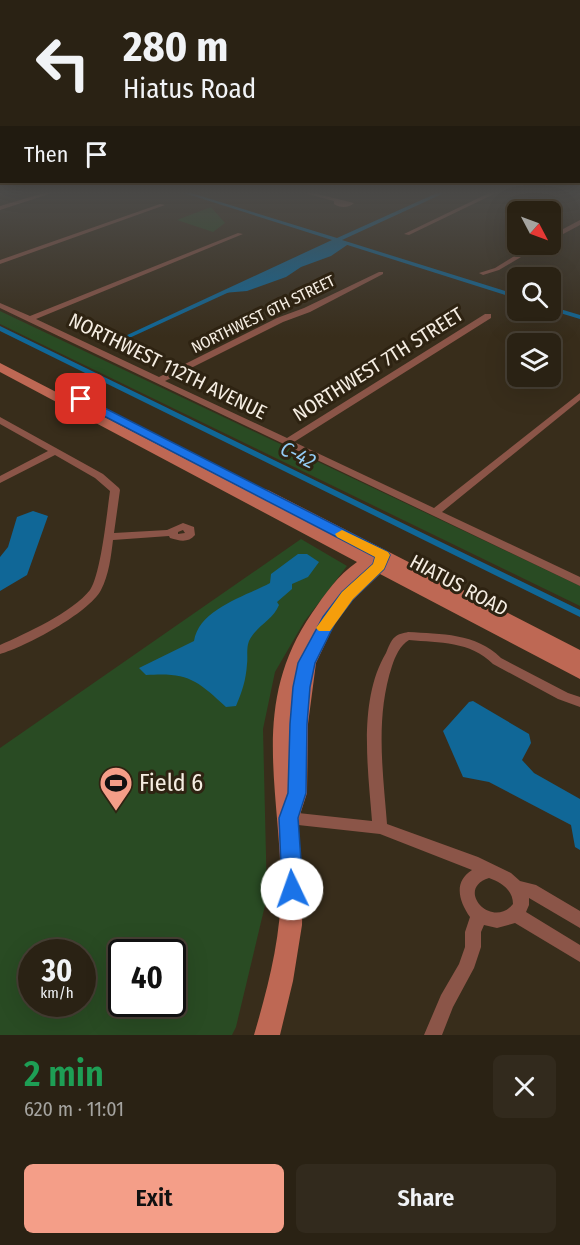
<!DOCTYPE html>
<html lang="en">
<head>
<meta charset="utf-8">
<style>
	body { margin:0; font-family:"Fira Sans Condensed",sans-serif; background:#322a1d; color:#f1f3f6; height:100vh; display:flex; flex-direction:column; font-size:22px; white-space:nowrap }
	* { box-sizing:border-box; margin:0 }
	p { font-size:20px; color:#a5a4a0 }
	.icon { flex:none; width:33px; height:33px; fill:none; stroke:currentColor; stroke-width:2; stroke-linecap:round; stroke-linejoin:round }
	.map { position:relative; height:1035px; overflow:hidden }
	.side { display:flex; flex-direction:column; background:#2a2214; flex:1 }
	.side>* { flex:none }
	.hud { position:absolute; left:0px; top:0px; width:580px; height:183px; box-shadow:0 6px 24px #0002,0 0 0 2px #463f34; background:#2a2214; color:#f1f3f6; overflow:hidden }
	.needle { width:39px; rotate:131deg }
	.fabs { position:absolute; left:507px; top:201px; display:grid; gap:12px }
	.fabs a { display:grid; place-items:center; width:54px; height:54px; border-radius:9px; background:#2a2214; box-shadow:0 6px 24px #0002,0 0 0 2px #463f34; font-size:30px }
	.speed { position:absolute; left:18px; top:939px; display:flex; gap:12px; font-size:30px; font-weight:700; text-align:center }
	.speed>* { display:grid; place-content:center; width:78px; height:78px; border-radius:50%; background:#2a2214; box-shadow:0 6px 24px #0002,0 0 0 2px #463f34; line-height:1 }
	.speed small { font-size:15px; font-weight:400 }
	.speed .limit { border:3px solid #111; border-radius:9px; background:#fff; color:#111 }
	.pin { position:absolute; display:grid; place-items:center; width:51px; height:51px; color:#fff; margin:-26px; border-radius:12px; box-shadow:0 3px 9px #0006 }
	.me { position:absolute; width:66px; margin:-33px; rotate:357deg; stroke-linejoin:round; filter:drop-shadow(0 0 4px #0008) }
	.turn { display:flex; align-items:center; gap:21px; height:126px; padding:0 24px; font-size:27px }
	.turn .icon { width:78px; height:78px; stroke-width:2.5 }
	.turn b { display:block; font-size:42px; line-height:51px }
	.then { display:flex; align-items:center; height:57px; padding:0 24px; background:#0003; gap:12px; font-size:22px }
	.round { display:grid; place-items:center; flex:none; width:63px; height:63px; border-radius:9px; background:#322a1d }
	.overview { display:flex; align-items:center; justify-content:space-between; height:102px; padding:0 24px }
	h1 { font-size:36px; font-weight:600; line-height:45px; color:#1e9e55 }
	.primary-button { display:flex; gap:12px; margin-top:auto; padding:12px 24px }
	.primary-button a { flex:1; height:69px; border-radius:9px; background:#f49e88; color:#111; font-size:24px; font-weight:600; line-height:69px; text-align:center }
	.primary-button a+a { background:#322a1d; color:#f1f3f6 }
	.map>svg:first-child { display:block }
	.green { fill:#294b23; fill-rule:evenodd }
	.water { fill:#106797 }
	.lines { fill:none; stroke-linecap:round; stroke-linejoin:round }
	.canal { fill:#106797; fill-rule:evenodd }
	.street { fill:#8b5548; fill-rule:evenodd }
	.secondary { fill:#be6854; fill-rule:evenodd }
	.route { fill:#1a73e8; stroke:#114b97; stroke-width:1.5 }
	.slow { fill:#f59e0b }
	.labels { text-anchor:middle; dominant-baseline:central; stroke-width:6; stroke-linejoin:round; paint-order:stroke }
	.far-street-label { font-size:16px; fill:#f5ede2; stroke:#2e2312 }
	.street-label { font-size:20px; fill:#f5ede2; stroke:#2e2312 }
	.water-label { font-size:21px; font-style:italic; fill:#93ccf5; stroke:#2e2312 }
	.near-poi-label { font-size:24px; fill:#f5ede2; stroke:#2e2312; text-anchor:start }
</style>
</head>
<body>
<div class="map">
<svg width="580" height="1035" viewBox="0 0 580 1035">
	<rect width="100%" height="100%" fill="#382d1b"/>
	<path class="green" d="M 211,207 L 225,223 L 213,232 L 177,220 Z
		M 0,311 L 580,586 L 580,606 L 0,324 Z
		M 301,539 L 347,566 L 304,622 L 275,672 L 263,729 L 267,897 L 236,1027 L 232,1035 L 0,1035 L 0,748 ZM 32,952 L 82,952 L 82,1004 L 32,1004 ZM 122,952 L 172,952 L 172,1004 L 122,1004 Z"/>
	<path class="water" d="M 338,240 L 350,243 L 331,256 L 301,267 L 286,277 L 247,291 L 223,293 Z
		M 33,511 L 48,516 L 27,575 L 0,591 L 0,557 L 8,547 L 17,517 Z
		M 298,554 L 307,554 L 319,562 L 308,577 L 292,584 L 292,589 L 277,602 L 279,605 C 273,620 256,626 249,641 C 246,649 248,656 247,664 C 246,680 242,692 236,706 L 226,707 C 197,680 188,672 146,675 L 139,668 L 194,641 C 199,609 246,596 270,583 L 271,574 Z
		M 473,701 L 529,734 L 531,743 L 522,760 L 534,773 L 580,799 L 580,850 L 575,847 L 571,825 L 489,782 L 463,777 L 443,731 L 469,702 Z"/>
	<g class="lines">
		<path class="canal" d="M 184,193 L 191,193 L 337,238 L 437,193 L 442,193 L 442,194 L 342,240 L 518,295 L 518,299 L 338,242 L 114,345 L 110,345 L 110,343 L 332,240 Z
			M 550,306 L 580,315 L 580,319 L 550,310 Z
			M 0,326 L 580,610 L 580,617 L 0,331 Z"/>
		<path class="street" d="M 44,193 L 52,193 L 0,210 L 0,206 Z
			M 304,193 L 313,193 L 354,203 C 349,208 340,208 334,204 L 334,201 Z
			M 489,193 L 496,193 L 409,235 L 404,234 Z
			M 160,204 L 165,205 L 0,264 L 0,260 Z
			M 580,220 L 580,225 L 550,241 L 550,236 Z
			M 238,233 L 243,234 L 36,319 L 159,377 L 277,318 L 304,308 L 379,272 L 383,272 L 383,274 L 310,312 L 283,322 L 165,381 L 287,438 L 485,314 L 491,314 L 491,318 L 294,442 L 434,508 L 580,393 L 580,400 L 442,512 L 580,577 L 580,586 L 0,308 L 0,303 L 30,316 Z
			M 534,244 L 543,244 L 499,270 L 483,275 L 479,273 L 495,268 Z
			M 0,417 L 103,474 L 119,488 L 120,490 L 114,533 L 167,530 L 183,523 L 194,527 L 195,535 C 188,543 180,541 170,538 L 169,536 L 113,540 C 111,556 109,575 101,590 C 89,613 25,647 0,654 L 0,645 C 25,634 73,612 90,590 C 101,574 107,512 110,491 L 95,478 L 55,455 L 0,483 L 0,476 L 48,451 L 0,424 ZM 183,530 L 185,533 L 178,534 L 178,532 Z
			M 408,632 C 441,634 476,633 501,658 L 568,693 L 580,697 L 580,707 L 558,699 L 493,664 C 470,641 440,643 409,640 C 400,645 395,657 392,666 C 375,718 383,772 387,824 L 478,857 L 511,873 L 520,881 L 536,885 L 580,911 L 580,928 L 529,898 L 529,905 L 526,912 L 580,945 L 580,962 L 515,923 L 497,928 L 484,925 L 481,932 L 481,947 L 474,968 L 453,1007 L 442,1035 L 424,1035 L 441,995 L 459,964 L 465,947 L 465,932 L 470,917 C 459,901 453,882 472,870 L 380,834 L 289,824 L 284,822 L 282,818 L 284,814 L 289,812 L 372,821 C 368,769 358,700 386,653 C 388,648 391,640 395,637 C 398,634 404,633 408,632 ZM 489,878 C 501,882 513,890 513,904 C 492,930 454,889 489,878 Z"/>
		<path class="secondary" d="M 0,363 L 308,522 L 256,493 L 263,489 L 268,490 L 580,650 L 580,679 L 380,574 L 353,600 L 335,623 L 316,663 L 308,724 L 307,793 L 298,821 L 303,887 L 302,925 L 293,981 L 280,1035 L 254,1035 C 268,987 281,938 281,887 C 280,787 250,703 312,613 C 325,594 338,575 357,562 L 0,372 Z"/>
	</g>
	<linearGradient id="sky" x2="0" y2="1"><stop stop-color="#1f190f"/><stop offset="0.57" stop-color="#4d4c4a"/><stop offset="1" stop-color="#4d4c4a" stop-opacity="0"/></linearGradient>
	<rect width="580" height="337" fill="url(#sky)"/>
	<path class="route" d="M 81,396 L 388,552 L 390,555 L 384,569 L 353,599 L 335,623 L 315,663 L 310,687 L 307,724 L 306,793 L 298,818 L 303,889 L 300,895 L 292,898 L 285,895 L 282,889 L 279,818 L 288,793 L 290,724 L 293,687 L 298,663 L 323,617 L 342,592 L 373,564 L 375,557 L 77,402 L 77,397 Z"/>
	<path class="slow" d="M 342,530 L 388,552 L 390,555 L 384,569 L 353,599 L 330,631 L 319,631 L 316,628 L 319,624 L 342,592 L 373,564 L 375,557 L 337,537 L 335,534 Z"/>
	<defs>
		<g id="stadium-pin" transform="scale(1.725)"><path d="M0 17L-7.5 6A9.5 9.5 0 1 1 7.5 6Z" fill="#f49e88" stroke="#2e2312"/><path d="M0-5a6.5 5 0 1 0 0 10a6.5 5 0 1 0 0-10ZM-3.5-1.8h7v3.6h-7Z" fill="#111"/></g>
	</defs>
	<g fill-rule="evenodd">
		<use href="#stadium-pin" x="116" y="783"/>
	</g>
	<g class="labels">
		<g class="far-street-label">
			<text transform="translate(263 314) rotate(-26)">NORTHWEST 6TH STREET</text>
		</g>
		<g class="street-label">
			<text transform="translate(378 364) rotate(-32)">NORTHWEST 7TH STREET</text>
			<text transform="translate(168 366) rotate(26)">NORTHWEST 112TH AVENUE</text>
			<text transform="translate(459 585) rotate(28)">HIATUS ROAD</text>
		</g>
		<g class="water-label">
			<text transform="translate(298 455) rotate(26)">C-42</text>
		</g>
		<g class="near-poi-label">
			<text x="139" y="783">Field 6</text>
		</g>
	</g>
</svg>
<div class="fabs">
<a><svg class="needle" viewBox="-14 -14 28 28"><path d="M0-13l5 13h-10z" fill="#e53935"/><path d="M0 13l5-13h-10z" fill="#a5a4a0"/></svg></a>
<a><svg class="icon" aria-label="search" viewBox="0 0 24 24"><circle cx="10" cy="10" r="6"/><path d="M15 15l6 6"/></svg></a>
<a><svg class="icon" aria-label="layers" viewBox="0 0 24 24"><path d="M12 4l9 5-9 5-9-5zM3 14l9 5 9-5"/></svg></a>
</div>
<div class="speed"><div>30<small>km/h</small></div><div class="limit">40</div></div>
<div class="pin" style="left:81px;top:399px;background:#d93025"><svg class="icon" aria-label="arrive" viewBox="0 0 24 24"><path d="M6 21V4h12l-3 4 3 4H6"/></svg></div>
<svg class="me" style="left:292px;top:889px" viewBox="-20 -20 40 40"><circle r="19" fill="#fff"/><path d="M0-13L10 11 0 6-10 11z" fill="#1a73e8"/></svg>
<div class="hud">
<div class="turn"><svg class="icon" aria-label="left" viewBox="0 0 24 24"><path d="M17 20v-9H6M10 6l-5 5 5 5"/></svg><div><b>280 m</b>Hiatus Road</div></div>
<div class="then">Then<svg class="icon" aria-label="arrive" viewBox="0 0 24 24"><path d="M6 21V4h12l-3 4 3 4H6"/></svg></div>
</div>
</div>
<section class="side">
<div class="overview"><div><h1>2 min</h1><p>620 m · 11:01</p></div><a class="round"><svg class="icon" aria-label="close" viewBox="0 0 24 24"><path d="M6 6l12 12M18 6L6 18"/></svg></a></div>
<div class="primary-button"><a>Exit</a><a>Share</a></div>
</section>
</body>
</html>
